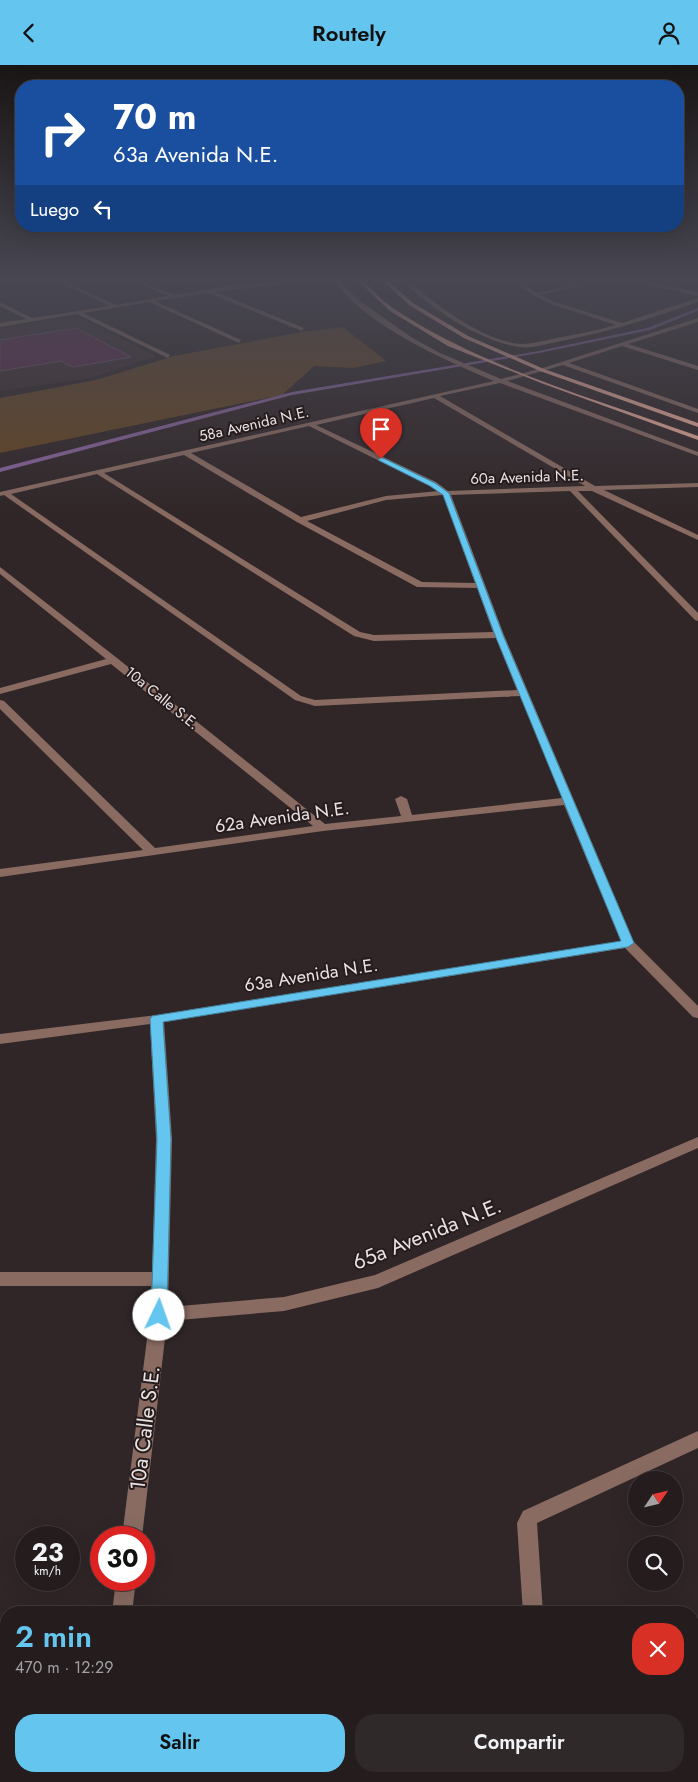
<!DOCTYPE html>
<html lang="es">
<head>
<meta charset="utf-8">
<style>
	body { margin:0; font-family:Jost,sans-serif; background:#30292a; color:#f1f3f6; height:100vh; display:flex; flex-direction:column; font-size:19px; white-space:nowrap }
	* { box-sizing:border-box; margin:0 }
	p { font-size:16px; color:#a3a1a4 }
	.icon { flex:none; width:28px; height:28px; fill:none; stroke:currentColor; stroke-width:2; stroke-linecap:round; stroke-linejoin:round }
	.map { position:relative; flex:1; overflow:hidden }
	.panel { position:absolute; left:0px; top:1541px; width:699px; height:176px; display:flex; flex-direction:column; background:#241c1d; border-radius:20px 20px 0 0; box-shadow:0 5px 20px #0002,0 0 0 1px #413a3b }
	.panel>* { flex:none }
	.guide { position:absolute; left:15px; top:15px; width:669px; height:152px; border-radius:20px; box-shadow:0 5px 20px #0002,0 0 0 1px #413a3b; background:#1a4fa0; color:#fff; overflow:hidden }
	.needle { width:32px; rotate:55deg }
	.buttons { position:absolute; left:628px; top:1406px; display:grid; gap:10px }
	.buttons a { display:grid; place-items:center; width:55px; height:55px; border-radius:50%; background:#241c1d; box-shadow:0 5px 20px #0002,0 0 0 1px #413a3b; font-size:25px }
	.speed { position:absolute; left:15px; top:1461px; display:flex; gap:10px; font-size:25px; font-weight:700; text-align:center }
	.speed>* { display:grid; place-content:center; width:65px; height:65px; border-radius:50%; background:#241c1d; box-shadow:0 5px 20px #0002,0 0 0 1px #413a3b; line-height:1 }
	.speed small { font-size:12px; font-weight:400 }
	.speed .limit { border:8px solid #d22; background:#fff; color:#111 }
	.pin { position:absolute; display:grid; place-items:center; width:42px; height:42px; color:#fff; margin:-51px -21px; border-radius:50% 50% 50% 0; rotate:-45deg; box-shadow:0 0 5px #0007 }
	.pin .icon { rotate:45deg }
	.me { position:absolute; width:55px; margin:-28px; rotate:3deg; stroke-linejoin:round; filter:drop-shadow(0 0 4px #0008) }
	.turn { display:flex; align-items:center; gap:18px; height:105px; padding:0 15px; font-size:22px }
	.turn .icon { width:65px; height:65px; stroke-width:2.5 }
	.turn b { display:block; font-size:35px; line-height:42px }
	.then { display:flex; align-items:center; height:48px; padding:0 15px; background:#0003; gap:10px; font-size:19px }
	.round { display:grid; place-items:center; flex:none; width:52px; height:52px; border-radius:20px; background:#30292a }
	.headline { display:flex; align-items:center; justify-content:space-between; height:85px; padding:0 15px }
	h1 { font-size:30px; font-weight:600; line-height:38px; color:#64c5ee }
	.primary-button { display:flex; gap:10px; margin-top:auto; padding:10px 15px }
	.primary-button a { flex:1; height:58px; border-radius:20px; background:#64c5ee; color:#111; font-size:20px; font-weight:600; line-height:58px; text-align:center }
	.primary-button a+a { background:#30292a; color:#f1f3f6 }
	header { display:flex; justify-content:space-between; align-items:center; height:65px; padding:0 15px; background:#64c5ee; color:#111; font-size:22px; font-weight:600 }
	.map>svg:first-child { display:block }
	.built { fill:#3e2d2f }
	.green { fill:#644523 }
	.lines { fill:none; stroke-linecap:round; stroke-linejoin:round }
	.stream { fill:#87639b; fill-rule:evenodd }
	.building { fill:#5d274c; stroke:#63595f }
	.minor { fill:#896b61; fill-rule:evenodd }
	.major { fill:#ebac99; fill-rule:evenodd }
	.route { fill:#64c5ee; stroke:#41809b }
	.labels { text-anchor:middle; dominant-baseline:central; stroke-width:4; stroke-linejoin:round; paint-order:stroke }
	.far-street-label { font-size:15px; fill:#e9e2e3; stroke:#261c1d }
	.street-label { font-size:18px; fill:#e9e2e3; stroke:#261c1d }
	.near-street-label { font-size:21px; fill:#e9e2e3; stroke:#261c1d }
</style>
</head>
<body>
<header><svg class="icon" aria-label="back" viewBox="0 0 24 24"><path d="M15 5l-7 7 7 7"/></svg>Routely<svg class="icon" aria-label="person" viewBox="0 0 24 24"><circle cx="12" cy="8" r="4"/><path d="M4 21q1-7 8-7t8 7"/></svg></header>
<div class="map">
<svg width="698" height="1717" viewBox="0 0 698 1717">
	<rect width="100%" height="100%" fill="#302627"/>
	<path class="built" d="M 76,251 L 156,291 L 90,313 L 0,326 L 0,263 Z"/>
	<path class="green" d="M 343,262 L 386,296 L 353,303 L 314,301 L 282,330 L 0,388 L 0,333 L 96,315 L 174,291 L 302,267 Z"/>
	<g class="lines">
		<path class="stream" d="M 698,243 L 698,246 L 650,265 L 539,288 L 292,330 L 0,407 L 0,403 L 292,327 L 539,286 L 647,263 Z"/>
	</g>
	<path class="building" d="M 76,263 L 131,292 L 73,302 L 61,296 L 0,306 L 0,275 Z"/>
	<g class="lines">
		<path class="minor" d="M 55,215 L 61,215 L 116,240 L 168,231 L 133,215 L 138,215 L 174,230 L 240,219 L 315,215 L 215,227 L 304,263 L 302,266 L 209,228 L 155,236 L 241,275 L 239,278 L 149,237 L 83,248 L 170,290 L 168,293 L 77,249 L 0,262 L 0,258 L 26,254 L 0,241 L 0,237 L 32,253 L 110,241 Z
			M 334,215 L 338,215 L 360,236 L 411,272 L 440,288 L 501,314 L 546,302 L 698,253 L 698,257 L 628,279 L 698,301 L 698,305 L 622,281 L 569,298 L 698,344 L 698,348 L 563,300 L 507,316 L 698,387 L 698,391 L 500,318 L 440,331 L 595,421 L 698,418 L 698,422 L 604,425 L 698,470 L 698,475 L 592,426 L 578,426 L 698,548 L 698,556 L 695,555 L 570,426 L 451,430 L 504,570 L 634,877 L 698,941 L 698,953 L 693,952 L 625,883 L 164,957 L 172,1074 L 168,1242 L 284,1232 L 375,1210 L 698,1072 L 698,1083 L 378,1223 L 284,1246 L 167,1256 L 142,1472 L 122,1472 L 150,1250 L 151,1221 L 0,1221 L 0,1207 L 152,1207 L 156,1074 L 150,959 L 0,979 L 0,969 L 157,950 L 621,876 L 564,740 L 323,766 L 0,812 L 0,804 L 143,785 L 0,644 L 0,635 L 4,636 L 155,783 L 313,761 L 111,599 L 0,629 L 0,623 L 106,594 L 0,509 L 0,502 L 117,593 L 325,759 L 401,751 L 395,734 L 401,731 L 407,734 L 412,750 L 562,733 L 520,631 L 315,641 L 295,635 L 4,430 L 0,431 L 0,427 L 494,316 C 445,295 364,260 334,215 ZM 434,333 L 585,421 L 448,426 L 436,417 L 316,360 ZM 309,361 L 430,421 L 439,426 L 386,431 L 301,452 L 191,388 ZM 184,390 L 297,457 L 417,522 L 477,523 L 493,567 L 374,570 L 360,567 L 104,408 ZM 97,409 L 354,571 L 374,576 L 496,573 L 517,625 L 315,635 L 301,631 L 11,429 ZM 443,430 L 475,518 L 422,517 L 307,456 L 386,435 Z
			M 401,215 L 407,215 C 436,239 483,277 522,279 C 532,279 542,276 552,274 C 573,270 595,266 616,260 L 548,238 L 508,215 L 513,215 L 537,228 L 602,215 L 541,230 L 552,236 L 622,258 L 698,233 L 698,237 C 650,254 607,267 557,277 C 545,279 532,284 519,282 C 479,276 430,243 401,215 Z
			M 628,215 L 636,215 L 698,227 L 698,231 Z
			M 698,1366 L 698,1383 L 537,1458 L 543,1548 L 523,1548 L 517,1458 L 523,1446 Z
			M 116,1515 L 136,1515 L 132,1548 L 112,1548 Z
			M 0,1654 L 6,1655 L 6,1677 L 0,1676 Z
			M 698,1692 L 698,1714 L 692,1715 L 684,1712 L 692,1711 L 692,1693 Z
			M 91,1711 L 113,1711 L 113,1717 L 91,1717 Z
			M 535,1711 L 619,1711 L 617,1717 L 533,1717 Z"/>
		<path class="major" d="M 357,215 L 362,215 C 373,225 383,237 396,245 C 483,303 599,335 698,371 L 698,375 L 541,318 L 448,281 L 390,246 Z
			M 382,215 L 387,215 L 413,238 L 468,271 L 544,304 L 698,358 L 698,362 L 540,306 L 464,273 L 409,240 Z"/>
	</g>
	<linearGradient id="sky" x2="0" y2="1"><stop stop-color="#1a1515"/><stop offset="0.47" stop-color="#484752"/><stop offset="1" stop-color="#484752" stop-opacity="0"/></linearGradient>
	<rect width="698" height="455" fill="url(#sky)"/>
	<path class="route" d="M 381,392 L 435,418 L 449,428 L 503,570 L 634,878 L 628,882 L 163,957 L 171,1074 L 167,1250 L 164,1255 L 159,1257 L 154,1255 L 151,1250 L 157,1074 L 150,954 L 152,951 L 621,876 L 495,570 L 443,430 L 430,421 L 378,395 Z"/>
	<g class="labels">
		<g class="far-street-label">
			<text transform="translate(254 359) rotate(-13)">58a Avenida N.E.</text>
			<text transform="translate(527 412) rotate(-2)">60a Avenida N.E.</text>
			<text transform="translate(162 633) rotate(39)">10a Calle S.E.</text>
		</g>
		<g class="street-label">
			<text transform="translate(282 752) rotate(-8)">62a Avenida N.E.</text>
			<text transform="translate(311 910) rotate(-9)">63a Avenida N.E.</text>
		</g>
		<g class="near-street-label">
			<text transform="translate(427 1169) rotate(-22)">65a Avenida N.E.</text>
			<text transform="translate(145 1363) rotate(-83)">10a Calle S.E.</text>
		</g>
	</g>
</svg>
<div class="buttons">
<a><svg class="needle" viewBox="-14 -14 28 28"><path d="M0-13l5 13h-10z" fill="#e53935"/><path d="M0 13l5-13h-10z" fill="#a3a1a4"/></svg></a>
<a><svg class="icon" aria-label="search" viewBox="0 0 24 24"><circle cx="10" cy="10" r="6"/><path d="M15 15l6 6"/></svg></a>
</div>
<div class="speed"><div>23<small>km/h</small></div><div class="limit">30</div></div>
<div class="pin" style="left:381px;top:394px;background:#d93025"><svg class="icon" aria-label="arrive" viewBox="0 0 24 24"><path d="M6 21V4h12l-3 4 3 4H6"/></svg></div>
<svg class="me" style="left:159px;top:1250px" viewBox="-20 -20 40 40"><circle r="19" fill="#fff"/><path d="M0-13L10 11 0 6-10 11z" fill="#64c5ee"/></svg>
<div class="guide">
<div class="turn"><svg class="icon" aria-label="right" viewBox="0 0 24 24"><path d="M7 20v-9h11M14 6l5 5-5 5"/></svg><div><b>70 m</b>63a Avenida N.E.</div></div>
<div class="then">Luego<svg class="icon" aria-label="left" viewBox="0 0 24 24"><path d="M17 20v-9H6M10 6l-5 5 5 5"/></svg></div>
</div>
<section class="panel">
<div class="headline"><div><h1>2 min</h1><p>470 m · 12:29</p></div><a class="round" style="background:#d93025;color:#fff"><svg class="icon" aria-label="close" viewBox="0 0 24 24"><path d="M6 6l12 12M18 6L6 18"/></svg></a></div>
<div class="primary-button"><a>Salir</a><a>Compartir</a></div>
</section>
</div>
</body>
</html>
